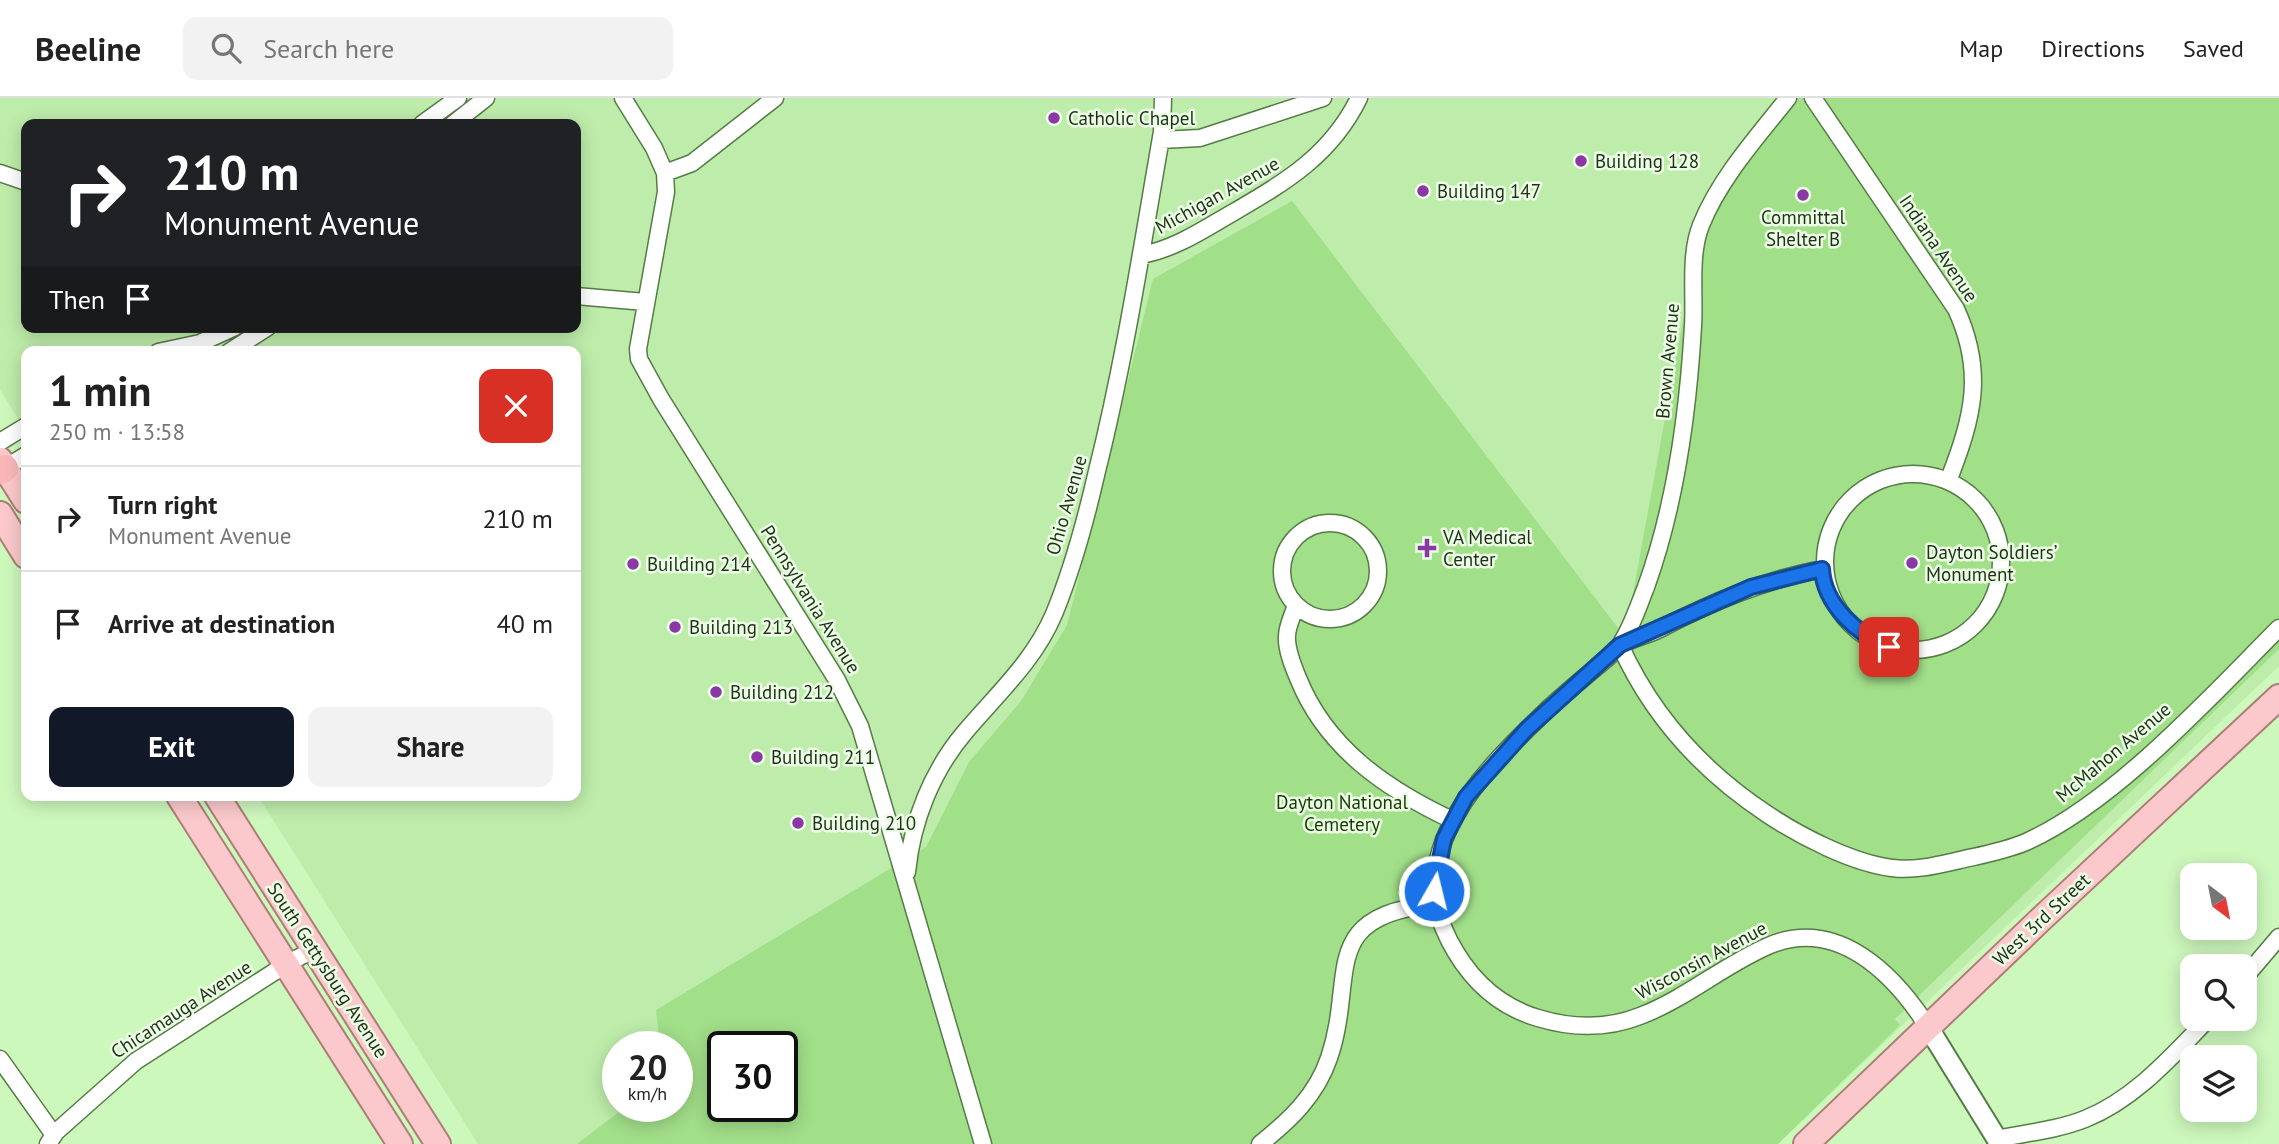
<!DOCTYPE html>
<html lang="en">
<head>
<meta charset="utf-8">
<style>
	body { margin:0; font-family:"PT Sans",sans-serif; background:#f2f2f2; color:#222; height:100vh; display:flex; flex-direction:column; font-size:26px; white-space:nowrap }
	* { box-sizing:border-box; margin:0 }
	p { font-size:23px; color:#767676 }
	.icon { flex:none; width:38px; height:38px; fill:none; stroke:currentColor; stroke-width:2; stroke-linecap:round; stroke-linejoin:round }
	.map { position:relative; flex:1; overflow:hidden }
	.drawer { position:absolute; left:21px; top:248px; width:560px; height:455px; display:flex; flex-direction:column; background:#fff; border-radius:14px; box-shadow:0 4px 18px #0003 }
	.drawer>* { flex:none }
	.guide { position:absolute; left:21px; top:21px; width:560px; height:214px; border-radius:14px; box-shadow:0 4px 18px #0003; background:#202124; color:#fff; overflow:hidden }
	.needle { width:46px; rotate:148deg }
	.fabs { position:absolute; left:2180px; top:765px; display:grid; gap:14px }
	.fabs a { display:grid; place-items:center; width:77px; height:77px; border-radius:14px; background:#fff; box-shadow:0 4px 18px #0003; font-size:35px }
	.speed { position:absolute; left:602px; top:933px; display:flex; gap:14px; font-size:35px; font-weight:700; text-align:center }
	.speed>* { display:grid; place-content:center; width:91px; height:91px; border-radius:50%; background:#fff; box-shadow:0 4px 18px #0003; line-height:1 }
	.speed small { font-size:18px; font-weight:400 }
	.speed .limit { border:4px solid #111; border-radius:10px; background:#fff; color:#111 }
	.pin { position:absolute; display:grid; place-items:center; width:60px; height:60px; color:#fff; margin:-30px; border-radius:14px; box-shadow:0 4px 10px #0006 }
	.me { position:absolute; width:77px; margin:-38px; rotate:8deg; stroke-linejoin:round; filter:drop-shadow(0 0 5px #0008) }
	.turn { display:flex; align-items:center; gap:24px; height:147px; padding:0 28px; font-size:32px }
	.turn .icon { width:91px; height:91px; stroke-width:2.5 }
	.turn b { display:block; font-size:49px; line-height:60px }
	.then { display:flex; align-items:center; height:66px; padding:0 28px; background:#0003; gap:14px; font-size:26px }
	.round { display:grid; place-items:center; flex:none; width:74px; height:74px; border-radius:14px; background:#f2f2f2 }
	.headline { display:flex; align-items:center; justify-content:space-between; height:119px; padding:0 28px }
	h1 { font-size:42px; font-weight:800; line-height:52px }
	.button { display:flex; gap:14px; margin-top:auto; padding:14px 28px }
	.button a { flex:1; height:80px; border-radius:14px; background:#111827; color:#fff; font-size:28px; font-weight:800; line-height:80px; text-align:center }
	.button a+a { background:#f2f2f2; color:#222 }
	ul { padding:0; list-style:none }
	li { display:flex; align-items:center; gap:21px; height:105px; padding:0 28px; border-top:2px solid #e0e0e0 }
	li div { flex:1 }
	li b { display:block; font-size:26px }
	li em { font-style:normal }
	header { display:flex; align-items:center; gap:42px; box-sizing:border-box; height:98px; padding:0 35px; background:#fff; border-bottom:2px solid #e0e0e0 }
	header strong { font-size:33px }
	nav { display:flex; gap:38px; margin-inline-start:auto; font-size:24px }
	.search { width:490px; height:63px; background:#f2f2f2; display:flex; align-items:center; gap:18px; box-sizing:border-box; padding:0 24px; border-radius:14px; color:#767676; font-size:26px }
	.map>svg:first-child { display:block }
	.built { fill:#beedab; fill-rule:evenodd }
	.green { fill:#a2df89; fill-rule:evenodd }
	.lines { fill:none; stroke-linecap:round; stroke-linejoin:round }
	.minor-casing { stroke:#557b46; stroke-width:19 }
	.tertiary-casing { stroke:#557b46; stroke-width:23 }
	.primary-casing { stroke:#ad7c76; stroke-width:28 }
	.trunk-casing { stroke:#ad7c76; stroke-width:30 }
	.minor { stroke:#fff; stroke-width:16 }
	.tertiary { stroke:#fff; stroke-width:19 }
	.primary { stroke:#fbc9cb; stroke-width:24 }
	.trunk { stroke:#fab7ba; stroke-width:26 }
	.route-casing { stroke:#114b97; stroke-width:18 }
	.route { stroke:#1a73e8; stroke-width:12 }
	.poi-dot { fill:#8b38a6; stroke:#ecfde5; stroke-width:2.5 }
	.labels { text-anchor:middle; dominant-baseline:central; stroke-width:5; stroke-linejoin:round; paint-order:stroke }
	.poi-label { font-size:19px; fill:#1f2f18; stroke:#ecfde5; text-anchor:start }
	.street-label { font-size:19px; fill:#1f2f18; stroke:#ecfde5 }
	.park-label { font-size:19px; fill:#153c00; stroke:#ecfde5 }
</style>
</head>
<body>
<header>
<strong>Beeline</strong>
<div class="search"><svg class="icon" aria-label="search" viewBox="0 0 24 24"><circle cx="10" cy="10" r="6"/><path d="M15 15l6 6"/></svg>Search here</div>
<nav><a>Map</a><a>Directions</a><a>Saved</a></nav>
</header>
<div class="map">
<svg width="2279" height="1046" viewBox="0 0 2279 1046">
	<rect width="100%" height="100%" fill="#cdf8bc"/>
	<path class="built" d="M 0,0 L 2279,0 L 2279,568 L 1778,1046 L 478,1046 L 258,698 L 576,698 L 576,254 L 26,254 L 26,333 L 0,292 ZM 26,26 L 576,26 L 576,229 L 26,229 ZM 618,948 L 677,948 L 677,1008 L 618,1008 ZM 723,948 L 782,948 L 782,1008 L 723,1008 Z"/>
	<path class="green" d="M 1790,0 L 2279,0 L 2279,551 L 1929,888 L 1895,921 L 1900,927 L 1778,1046 L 577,1046 L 627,1008 L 677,1008 L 677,948 L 660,948 L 656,912 L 926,749 L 969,664 L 1021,603 L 1067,527 L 1153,181 L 1292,103 L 1625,539 L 1700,129 ZM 723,948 L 782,948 L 782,1008 L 723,1008 Z"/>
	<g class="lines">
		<g class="minor-casing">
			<path id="minor" d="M 623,0 L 654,50 L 665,75 L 666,94 L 638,251 L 639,261 L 661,301 L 837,582 L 860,628 L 983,1046
				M 1813,0 L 1956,211 C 1985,274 1973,319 1949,381
				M 422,26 L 458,0
				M 453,26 L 486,0
				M 1161,42 L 1200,40 L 1323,0
				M 0,75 L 26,84
				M 665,75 L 692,65 L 775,0
				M 1142,157 C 1177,150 1204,131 1234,114 C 1287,83 1331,57 1359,0
				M 576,198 L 645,204
				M 158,254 L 200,245 L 235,229
				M 229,254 L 268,229
				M 0,344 L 26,328
				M 5,370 L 26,357
				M1825 464a88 88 0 1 1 176 0a88 88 0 1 1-176 0Z
				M1282 473a48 48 0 1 1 96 0a48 48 0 1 1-96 0Z
				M 1822,471 C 1764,482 1712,504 1660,531 C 1648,537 1634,540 1622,546 C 1616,550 1611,557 1605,562 C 1586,578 1566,594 1548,611 C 1487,670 1401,750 1449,842 C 1468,879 1497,908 1538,920 C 1571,930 1607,931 1640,918 C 1685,901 1724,867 1768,848 C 1837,818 1894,876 1928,929
				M 1296,507 C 1293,517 1287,528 1287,538 C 1286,551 1293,568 1298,580 C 1326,650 1386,691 1452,722
				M 1620,547 C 1652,618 1702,673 1767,716 C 1800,738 1852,765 1892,770 C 1915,773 1938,767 1960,762 C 1982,757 2005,753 2026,744 C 2115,704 2210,599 2279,530
				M 1620,547 C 1632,529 1638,509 1646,489 C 1676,406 1688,316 1693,228 C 1695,196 1689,157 1701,127 C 1720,80 1757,39 1788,0
				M 907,774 C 912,723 932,673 965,634 C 998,595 1034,563 1054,516 C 1073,470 1086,421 1097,373 C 1125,261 1142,148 1162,34 L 1163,0
				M 2245,879 L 2279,839
				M 0,961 L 54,1037
				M 1996,1041 C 2026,1035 2057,1032 2085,1021 C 2135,1001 2172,958 2209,920
				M 48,1046 L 56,1034 L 136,963 L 288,865 L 315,851
				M 1260,1046 C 1290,1022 1316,998 1329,960 C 1357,878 1316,818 1435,806"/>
		</g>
		<g class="tertiary-casing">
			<path id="tertiary" d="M 1928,929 L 2000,1046"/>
		</g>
		<g class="primary-casing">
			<path id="primary" d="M 0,362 L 26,403
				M 0,416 L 26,458
				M 179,698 L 400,1046
				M 217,698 L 438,1046
				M 1806,1046 L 2039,823 L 2279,599"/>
		</g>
		<g class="trunk-casing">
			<path id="trunk" d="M 0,373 L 5,370"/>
		</g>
		<use href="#minor" class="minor"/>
		<use href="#tertiary" class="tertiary"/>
		<use href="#primary" class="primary"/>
		<use href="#trunk" class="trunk"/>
	</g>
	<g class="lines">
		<g class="route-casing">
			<path id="route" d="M 1434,793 L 1444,741 L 1466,699 L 1527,631 L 1620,547 L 1751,489 L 1822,471 C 1824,507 1858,537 1889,549"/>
		</g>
		<use href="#route" class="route"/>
	</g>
	<g class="poi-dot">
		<circle cx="1054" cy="20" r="7"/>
		<circle cx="1581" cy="63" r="7"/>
		<circle cx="1423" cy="93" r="7"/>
		<circle cx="1803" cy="97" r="7"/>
		<path d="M1423.5 439.5h7v7h7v7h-7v7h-7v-7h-7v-7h7z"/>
		<circle cx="1912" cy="465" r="7"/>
		<circle cx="633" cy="466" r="7"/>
		<circle cx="675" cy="529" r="7"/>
		<circle cx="716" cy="594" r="7"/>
		<circle cx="757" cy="659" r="7"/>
		<circle cx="798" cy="725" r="7"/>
	</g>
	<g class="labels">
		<g class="poi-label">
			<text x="1068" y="20">Catholic Chapel</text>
			<text x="1595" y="63">Building 128</text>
			<text x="1437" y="93">Building 147</text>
			<text x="1803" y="119" text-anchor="middle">Committal<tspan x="1803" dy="22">Shelter B</tspan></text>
			<text x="1443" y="439">VA Medical<tspan x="1443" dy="22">Center</tspan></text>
			<text x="1926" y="454">Dayton Soldiers’<tspan x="1926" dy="22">Monument</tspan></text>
			<text x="647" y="466">Building 214</text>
			<text x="689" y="529">Building 213</text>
			<text x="730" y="594">Building 212</text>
			<text x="771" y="659">Building 211</text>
			<text x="812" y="725">Building 210</text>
		</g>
		<g class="street-label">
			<text transform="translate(1217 97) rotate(-29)">Michigan Avenue</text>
			<text transform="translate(1939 150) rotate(56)">Indiana Avenue</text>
			<text transform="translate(1667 263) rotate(-85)">Brown Avenue</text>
			<text transform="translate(1066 407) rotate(-74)">Ohio Avenue</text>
			<text transform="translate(811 501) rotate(58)">Pennsylvania Avenue</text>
			<text transform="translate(2113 654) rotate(-40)">McMahon Avenue</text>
			<text transform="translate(2041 821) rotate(-43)">West 3rd Street</text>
			<text transform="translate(1701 862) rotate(-28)">Wisconsin Avenue</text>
			<text transform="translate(328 872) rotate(57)">South Gettysburg Avenue</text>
			<text transform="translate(181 911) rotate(-33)">Chicamauga Avenue</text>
		</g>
		<g class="park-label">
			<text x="1342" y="704">Dayton National<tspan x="1342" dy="22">Cemetery</tspan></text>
		</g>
	</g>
</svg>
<div class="fabs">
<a><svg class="needle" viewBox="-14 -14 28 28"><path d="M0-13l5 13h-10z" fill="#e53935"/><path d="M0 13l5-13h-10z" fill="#767676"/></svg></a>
<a><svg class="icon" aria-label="search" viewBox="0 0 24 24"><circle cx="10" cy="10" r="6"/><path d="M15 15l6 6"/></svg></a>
<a><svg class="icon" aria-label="layers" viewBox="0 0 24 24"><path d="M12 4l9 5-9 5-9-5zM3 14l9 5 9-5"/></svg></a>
</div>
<div class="speed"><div>20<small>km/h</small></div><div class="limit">30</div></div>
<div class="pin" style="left:1889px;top:549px;background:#d93025"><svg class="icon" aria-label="arrive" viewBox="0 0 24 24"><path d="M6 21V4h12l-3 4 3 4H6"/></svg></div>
<svg class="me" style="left:1434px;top:793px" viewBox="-20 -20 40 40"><circle r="17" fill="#1a73e8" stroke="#fff" stroke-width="3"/><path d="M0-11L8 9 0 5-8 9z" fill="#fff"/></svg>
<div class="guide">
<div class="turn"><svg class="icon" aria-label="right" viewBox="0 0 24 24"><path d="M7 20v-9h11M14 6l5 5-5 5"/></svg><div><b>210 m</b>Monument Avenue</div></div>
<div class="then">Then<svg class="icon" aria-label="arrive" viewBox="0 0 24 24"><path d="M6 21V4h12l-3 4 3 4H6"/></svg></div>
</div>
<section class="drawer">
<div class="headline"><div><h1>1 min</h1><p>250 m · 13:58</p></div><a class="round" style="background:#d93025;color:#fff"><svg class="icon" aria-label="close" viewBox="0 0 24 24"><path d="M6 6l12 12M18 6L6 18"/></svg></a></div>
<ul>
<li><svg class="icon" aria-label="right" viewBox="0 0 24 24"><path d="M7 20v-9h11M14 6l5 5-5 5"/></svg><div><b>Turn right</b><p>Monument Avenue</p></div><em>210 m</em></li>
<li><svg class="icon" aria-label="arrive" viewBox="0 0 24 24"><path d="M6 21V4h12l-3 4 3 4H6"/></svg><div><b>Arrive at destination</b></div><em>40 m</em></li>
</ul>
<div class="button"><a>Exit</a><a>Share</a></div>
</section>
</div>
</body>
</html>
